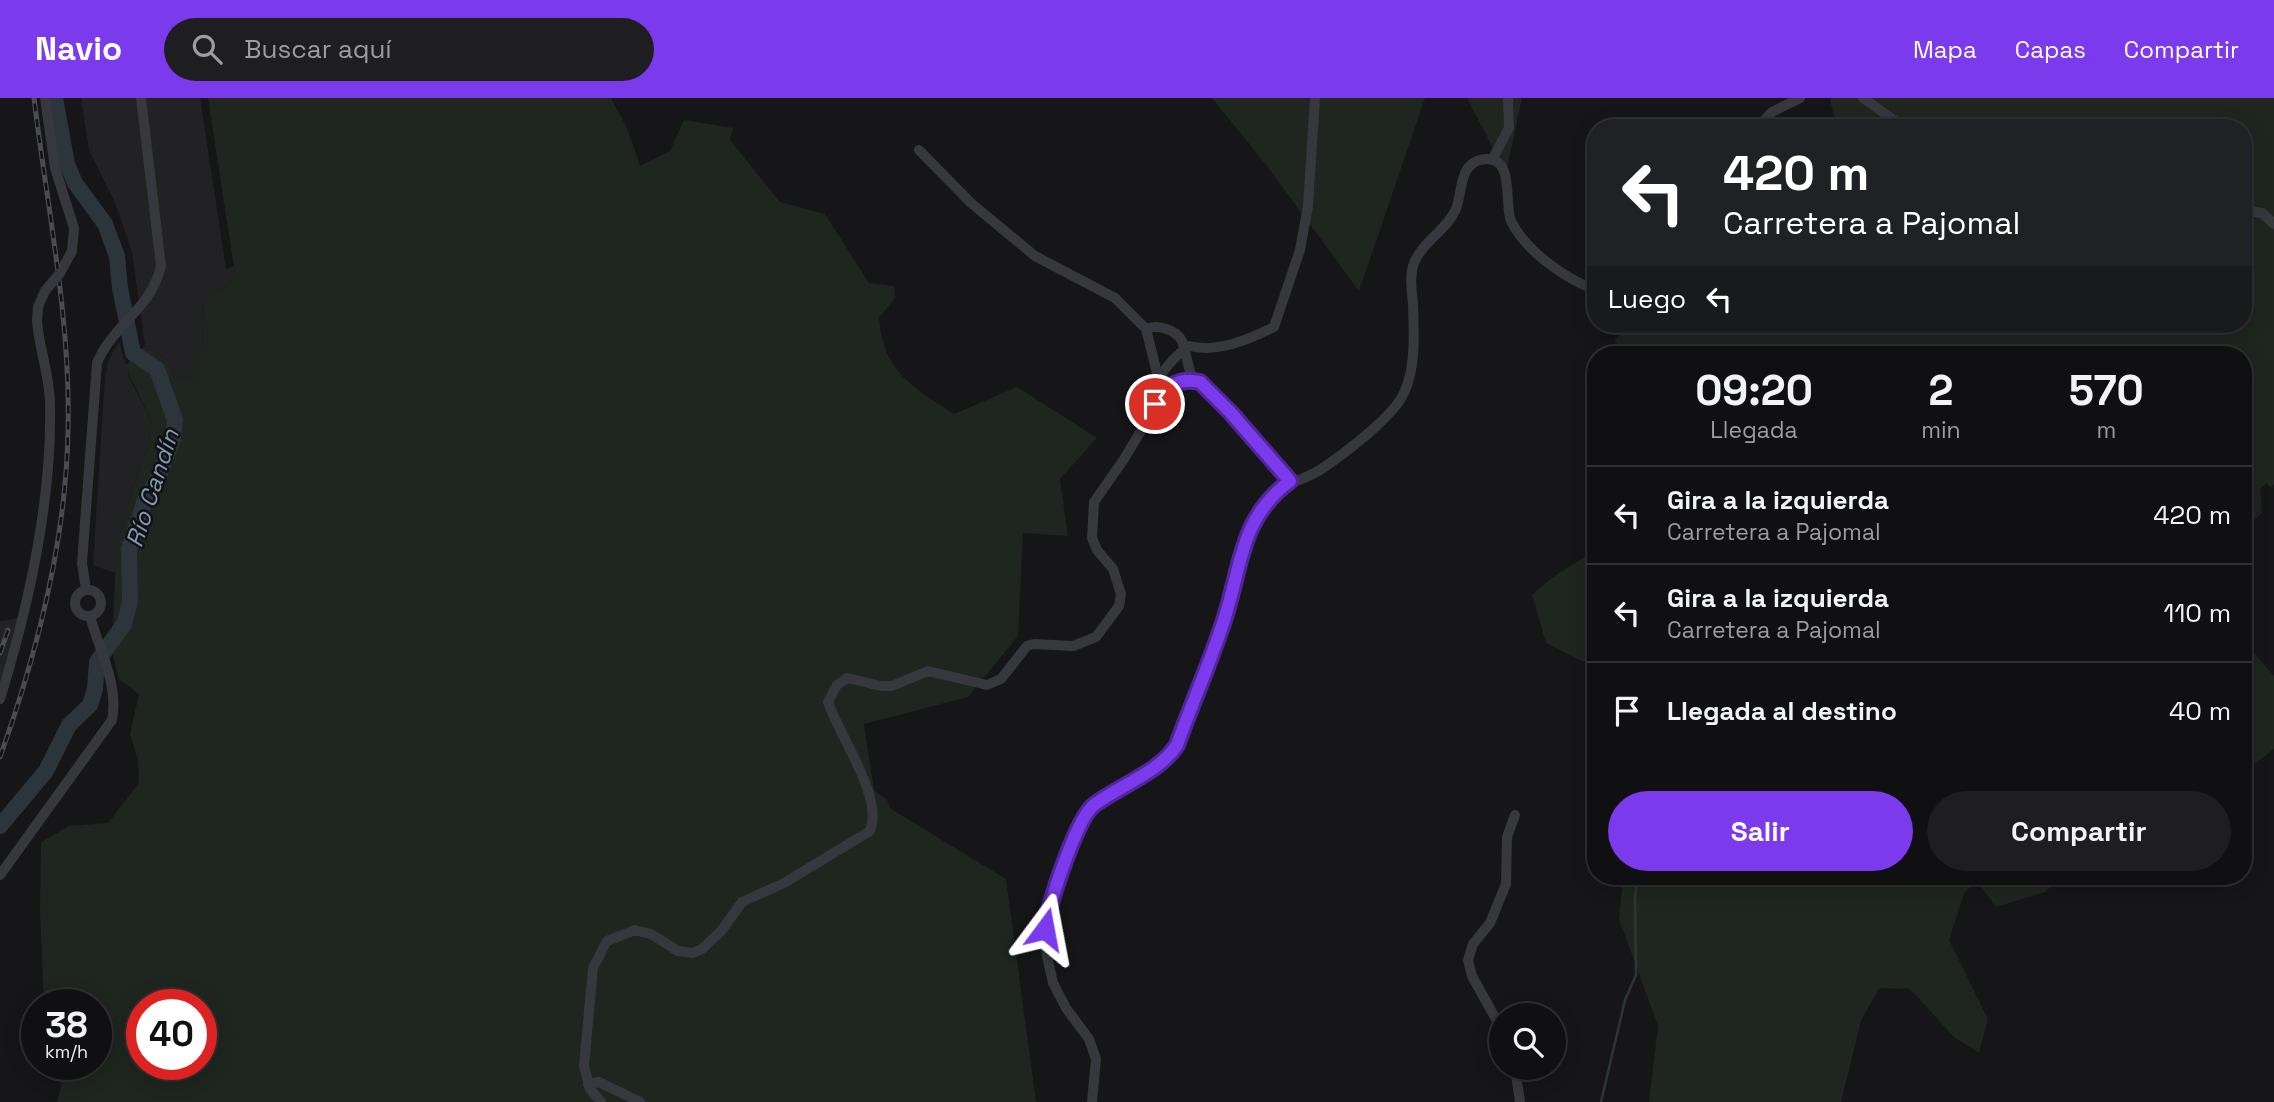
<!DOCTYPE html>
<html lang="es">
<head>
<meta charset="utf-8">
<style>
	body { margin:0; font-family:"Space Grotesk",sans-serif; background:#1e1e20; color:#f1f3f6; height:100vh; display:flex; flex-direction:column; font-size:26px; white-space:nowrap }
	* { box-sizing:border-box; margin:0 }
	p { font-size:23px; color:#9c9d9f }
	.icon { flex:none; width:38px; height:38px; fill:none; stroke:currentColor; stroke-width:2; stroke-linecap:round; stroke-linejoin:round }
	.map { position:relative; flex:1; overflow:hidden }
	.drawer { position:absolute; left:1587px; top:248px; width:665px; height:539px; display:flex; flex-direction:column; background:#101012; border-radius:28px; box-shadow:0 4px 18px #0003,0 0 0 2px #303032 }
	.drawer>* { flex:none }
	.top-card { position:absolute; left:1587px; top:21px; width:665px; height:214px; border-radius:28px; box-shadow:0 4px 18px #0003,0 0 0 2px #303032; background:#202124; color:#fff; overflow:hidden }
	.buttons { position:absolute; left:1489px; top:905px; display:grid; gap:14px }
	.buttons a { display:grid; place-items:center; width:77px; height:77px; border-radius:50%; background:#101012; box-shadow:0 4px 18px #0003,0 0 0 2px #303032; font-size:35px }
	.speed { position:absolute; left:21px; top:891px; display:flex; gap:14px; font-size:35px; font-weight:700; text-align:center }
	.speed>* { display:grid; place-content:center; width:91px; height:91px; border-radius:50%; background:#101012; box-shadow:0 4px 18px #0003,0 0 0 2px #303032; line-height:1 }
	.speed small { font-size:18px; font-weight:400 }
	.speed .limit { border:10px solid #d22; background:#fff; color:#111 }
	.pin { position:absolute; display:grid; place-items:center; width:60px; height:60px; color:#fff; margin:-30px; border:4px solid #fff; border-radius:50%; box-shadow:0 2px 7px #0007 }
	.me { position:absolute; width:77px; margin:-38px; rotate:13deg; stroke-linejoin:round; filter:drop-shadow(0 0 5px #0008) }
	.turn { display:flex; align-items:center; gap:24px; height:147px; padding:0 21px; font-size:32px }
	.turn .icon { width:91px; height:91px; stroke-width:2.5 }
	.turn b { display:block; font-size:49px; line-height:60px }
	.then { display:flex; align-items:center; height:66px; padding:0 21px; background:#0003; gap:14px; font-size:26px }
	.eta { display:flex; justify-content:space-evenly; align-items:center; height:119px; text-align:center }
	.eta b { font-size:42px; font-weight:700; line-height:49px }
	.button { display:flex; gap:14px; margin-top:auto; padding:14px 21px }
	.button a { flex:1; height:80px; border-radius:42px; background:#7c3aed; color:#fff; font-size:28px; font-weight:700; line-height:80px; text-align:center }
	.button a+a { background:#1e1e20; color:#f1f3f6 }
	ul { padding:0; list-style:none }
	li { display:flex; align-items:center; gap:21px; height:98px; padding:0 21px; border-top:2px solid #303032 }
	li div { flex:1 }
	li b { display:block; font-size:26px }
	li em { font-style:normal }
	header { display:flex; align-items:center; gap:42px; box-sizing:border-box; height:98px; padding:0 35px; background:#7c3aed; color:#fff }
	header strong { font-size:33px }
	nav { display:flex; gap:38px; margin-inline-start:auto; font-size:24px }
	.search { width:490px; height:63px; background:#1e1e20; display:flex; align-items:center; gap:18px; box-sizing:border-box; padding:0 24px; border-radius:38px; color:#9c9d9f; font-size:26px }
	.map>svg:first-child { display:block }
	.built { fill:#222225 }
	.green { fill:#1e261f; fill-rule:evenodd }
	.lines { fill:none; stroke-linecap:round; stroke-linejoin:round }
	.stream { stroke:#2c353c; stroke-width:2.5 }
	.river { stroke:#2c353c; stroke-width:16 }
	.minor { stroke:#37383d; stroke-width:10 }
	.rail-casing { stroke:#4a4c52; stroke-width:5 }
	.rail { stroke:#111113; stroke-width:2.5; stroke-dasharray:8; stroke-linecap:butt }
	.minor-bridge { stroke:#37383d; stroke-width:10 }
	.route-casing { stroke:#51269a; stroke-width:18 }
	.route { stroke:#7c3aed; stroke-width:12 }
	.labels { text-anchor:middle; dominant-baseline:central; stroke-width:5; stroke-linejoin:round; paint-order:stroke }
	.water-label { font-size:24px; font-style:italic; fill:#7f9bb3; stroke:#111113 }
</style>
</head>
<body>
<header>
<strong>Navio</strong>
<div class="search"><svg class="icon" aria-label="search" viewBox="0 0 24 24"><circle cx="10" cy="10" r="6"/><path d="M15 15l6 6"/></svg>Buscar aquí</div>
<nav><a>Mapa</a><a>Capas</a><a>Compartir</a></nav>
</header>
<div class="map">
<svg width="2274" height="1004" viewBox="0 0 2274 1004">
	<rect width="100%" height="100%" fill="#161618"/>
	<path class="built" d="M 81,0 L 200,0 L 226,171 L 234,168 L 235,176 L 228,188 L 204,201 L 202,253 L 198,254 L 197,279 L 175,283 L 168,263 L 145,248 L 132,154 L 116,107 L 89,52 Z
		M 119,243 L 129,279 L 152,324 L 148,350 L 132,392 L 118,447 L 115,475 L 93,467 L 105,280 L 108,263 Z
		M 18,520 L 0,583 L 0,523 Z"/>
	<path class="green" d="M 208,0 L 611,0 L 627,30 L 640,68 L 670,53 L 684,22 L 733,30 L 730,42 L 780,104 L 825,116 L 869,185 L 894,188 L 895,200 L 879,220 C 883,274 913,289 954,316 L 1017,289 L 1097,340 L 1060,381 L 1068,438 L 1023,435 L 1018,538 L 968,599 L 864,626 L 874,692 L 887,702 L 891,711 L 1006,781 L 1036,1004 L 57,1004 L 65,973 L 63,966 L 96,966 L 96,906 L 44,906 L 40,814 L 41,744 L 69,728 L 108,725 L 139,685 L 138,662 L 130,636 L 139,596 L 119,581 L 112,553 L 116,454 L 132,392 L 148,350 L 152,324 L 125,268 L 145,248 L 168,263 L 175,283 L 196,279 L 198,253 L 202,252 L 204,200 L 228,188 L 235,176 ZM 142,906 L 201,906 L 201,966 L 142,966 Z
		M 1212,0 L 1425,0 L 1359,193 L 1267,68 Z
		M 1467,0 L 1522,0 L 1506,75 Z
		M 1830,0 L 2274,0 L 2274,386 L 2271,390 L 2267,385 L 2260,391 L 2262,415 L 2252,424 L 2248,418 L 2248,397 L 2244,398 L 2244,257 L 1629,257 L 1614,242 L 1635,226 L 2244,226 L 2244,30 L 1836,30 Z
		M 1596,452 L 1596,570 L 1546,545 L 1532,497 L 1553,479 Z
		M 2244,543 L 2274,578 L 2274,651 L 2244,674 Z
		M 1623,779 L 2061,779 L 2045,794 L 1996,809 L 1977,783 L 1964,795 L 1949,842 L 1988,921 L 1979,955 L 1954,939 L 1910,891 L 1879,890 L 1861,923 L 1841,1004 L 1649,1004 L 1658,928 L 1619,821 Z"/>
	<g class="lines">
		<path class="stream" d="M 1601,1004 L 1625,902 L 1636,877 L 1635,799 L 1638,779"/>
		<path class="river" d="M 0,728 L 46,673 L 69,627 L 90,607 L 95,591 L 97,564 L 124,526 L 130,504 L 129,451 L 144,405 L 159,378 L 173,340 L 175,322 L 157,271 L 133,255 L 120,190 L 117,158 L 105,126 L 75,85 L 67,66 L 55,0"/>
		<path class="minor" d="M 45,0 L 55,70 L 74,130 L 72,153 L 60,175
			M 1863,0 L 1905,30
			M 1757,30 L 1772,14 L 1800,0
			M 919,52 L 971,105 L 1035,158 L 1115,200 L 1146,231 L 1158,279
			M 1492,62 L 1509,30 L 1508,0
			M 2244,112 L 2262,115 L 2274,126
			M 1146,231 C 1156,226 1176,231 1182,243 C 1183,244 1191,278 1192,282
			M 1145,316 C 1152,287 1165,265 1189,248 C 1217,255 1248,242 1274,229 L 1300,152 L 1308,108 L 1315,0
			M 86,492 L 82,465 L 97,265 C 113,226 151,212 161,168 L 141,0
			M75 505a13 13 0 1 1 26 0a13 13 0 1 1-26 0Z
			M 0,601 C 29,507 52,405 50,307 C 50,278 39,251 37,223 L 38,209 L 45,193
			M 0,777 L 112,622 C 119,586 99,552 90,518
			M 1502,932 L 1472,878 L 1468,862 L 1473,846 L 1490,825 L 1506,786 L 1507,739 L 1515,717
			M 1515,970 L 1520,1004
			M 588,986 L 599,984 L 640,1004
			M 601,1004 L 590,991 L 584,968 L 593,870 L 607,843 L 635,832 L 651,836 L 678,853 L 693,855 L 702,851 L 722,832 L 742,804 L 784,785 L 870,733 C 884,699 839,638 828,604 L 837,587 L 847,580 L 881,588 L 892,588 L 928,573 L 987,587 L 1001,581 L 1027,548 L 1034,546 L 1073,548 L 1096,539 L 1119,508 L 1121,496 L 1113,471 L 1097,452 L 1092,440 L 1094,404 L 1124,361 L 1166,291 L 1185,281 L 1206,288 L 1290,383
			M 1092,1004 L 1096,961 L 1089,941 L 1066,910 L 1053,885 L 1044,844 L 1048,817 L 1087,714 L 1166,659 L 1177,647 C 1191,607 1209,568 1222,529 C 1235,489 1237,438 1265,405 C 1285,382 1301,385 1323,370 C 1345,355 1393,319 1404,295 C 1416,269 1414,235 1413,207 C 1412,193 1409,178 1414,165 C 1423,143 1447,132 1456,111 C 1463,93 1458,63 1486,61 C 1515,59 1504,108 1511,123 C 1526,153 1565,181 1596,192"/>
		<g class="rail-casing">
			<path id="rail" d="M 0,555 L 8,532
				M 0,659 C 37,556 66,443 68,333 C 71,222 47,109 34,0"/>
		</g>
		<use href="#rail" class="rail"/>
		<path class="minor-bridge" d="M 45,193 L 60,175"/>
	</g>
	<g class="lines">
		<g class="route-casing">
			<path id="route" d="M 1045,831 C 1049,806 1076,721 1094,707 C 1119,688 1160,674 1177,647 C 1191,608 1208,570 1221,531 C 1242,474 1237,422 1290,383 L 1231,315 L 1200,284 C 1179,279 1166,288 1155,306"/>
		</g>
		<use href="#route" class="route"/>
	</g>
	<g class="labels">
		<g class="water-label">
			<text transform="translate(152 390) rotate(-72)">Río Candín</text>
		</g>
	</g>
</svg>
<div class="buttons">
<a><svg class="icon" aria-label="search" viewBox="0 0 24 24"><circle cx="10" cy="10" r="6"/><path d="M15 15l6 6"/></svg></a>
</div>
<div class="speed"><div>38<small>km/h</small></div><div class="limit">40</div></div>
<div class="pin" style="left:1155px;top:306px;background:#d93025"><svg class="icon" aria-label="arrive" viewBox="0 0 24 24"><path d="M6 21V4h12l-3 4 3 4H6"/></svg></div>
<svg class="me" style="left:1045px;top:831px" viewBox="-20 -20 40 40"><path d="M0-17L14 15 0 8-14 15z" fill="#7c3aed" stroke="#fff" stroke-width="4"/></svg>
<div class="top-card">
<div class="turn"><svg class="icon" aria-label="left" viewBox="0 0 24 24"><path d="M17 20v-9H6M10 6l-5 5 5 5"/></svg><div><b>420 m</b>Carretera a Pajomal</div></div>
<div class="then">Luego<svg class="icon" aria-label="left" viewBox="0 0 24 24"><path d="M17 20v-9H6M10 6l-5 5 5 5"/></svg></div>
</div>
<section class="drawer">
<div class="eta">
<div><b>09:20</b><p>Llegada</p></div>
<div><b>2</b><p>min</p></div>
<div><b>570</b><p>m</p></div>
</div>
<ul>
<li><svg class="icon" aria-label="left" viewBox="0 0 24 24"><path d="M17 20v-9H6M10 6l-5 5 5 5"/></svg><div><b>Gira a la izquierda</b><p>Carretera a Pajomal</p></div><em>420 m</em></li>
<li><svg class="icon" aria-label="left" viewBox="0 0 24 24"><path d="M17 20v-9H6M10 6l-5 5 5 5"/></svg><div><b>Gira a la izquierda</b><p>Carretera a Pajomal</p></div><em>110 m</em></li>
<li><svg class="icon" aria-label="arrive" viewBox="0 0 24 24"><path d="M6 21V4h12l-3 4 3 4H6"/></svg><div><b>Llegada al destino</b></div><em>40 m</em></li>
</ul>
<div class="button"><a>Salir</a><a>Compartir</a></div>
</section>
</div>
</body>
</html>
